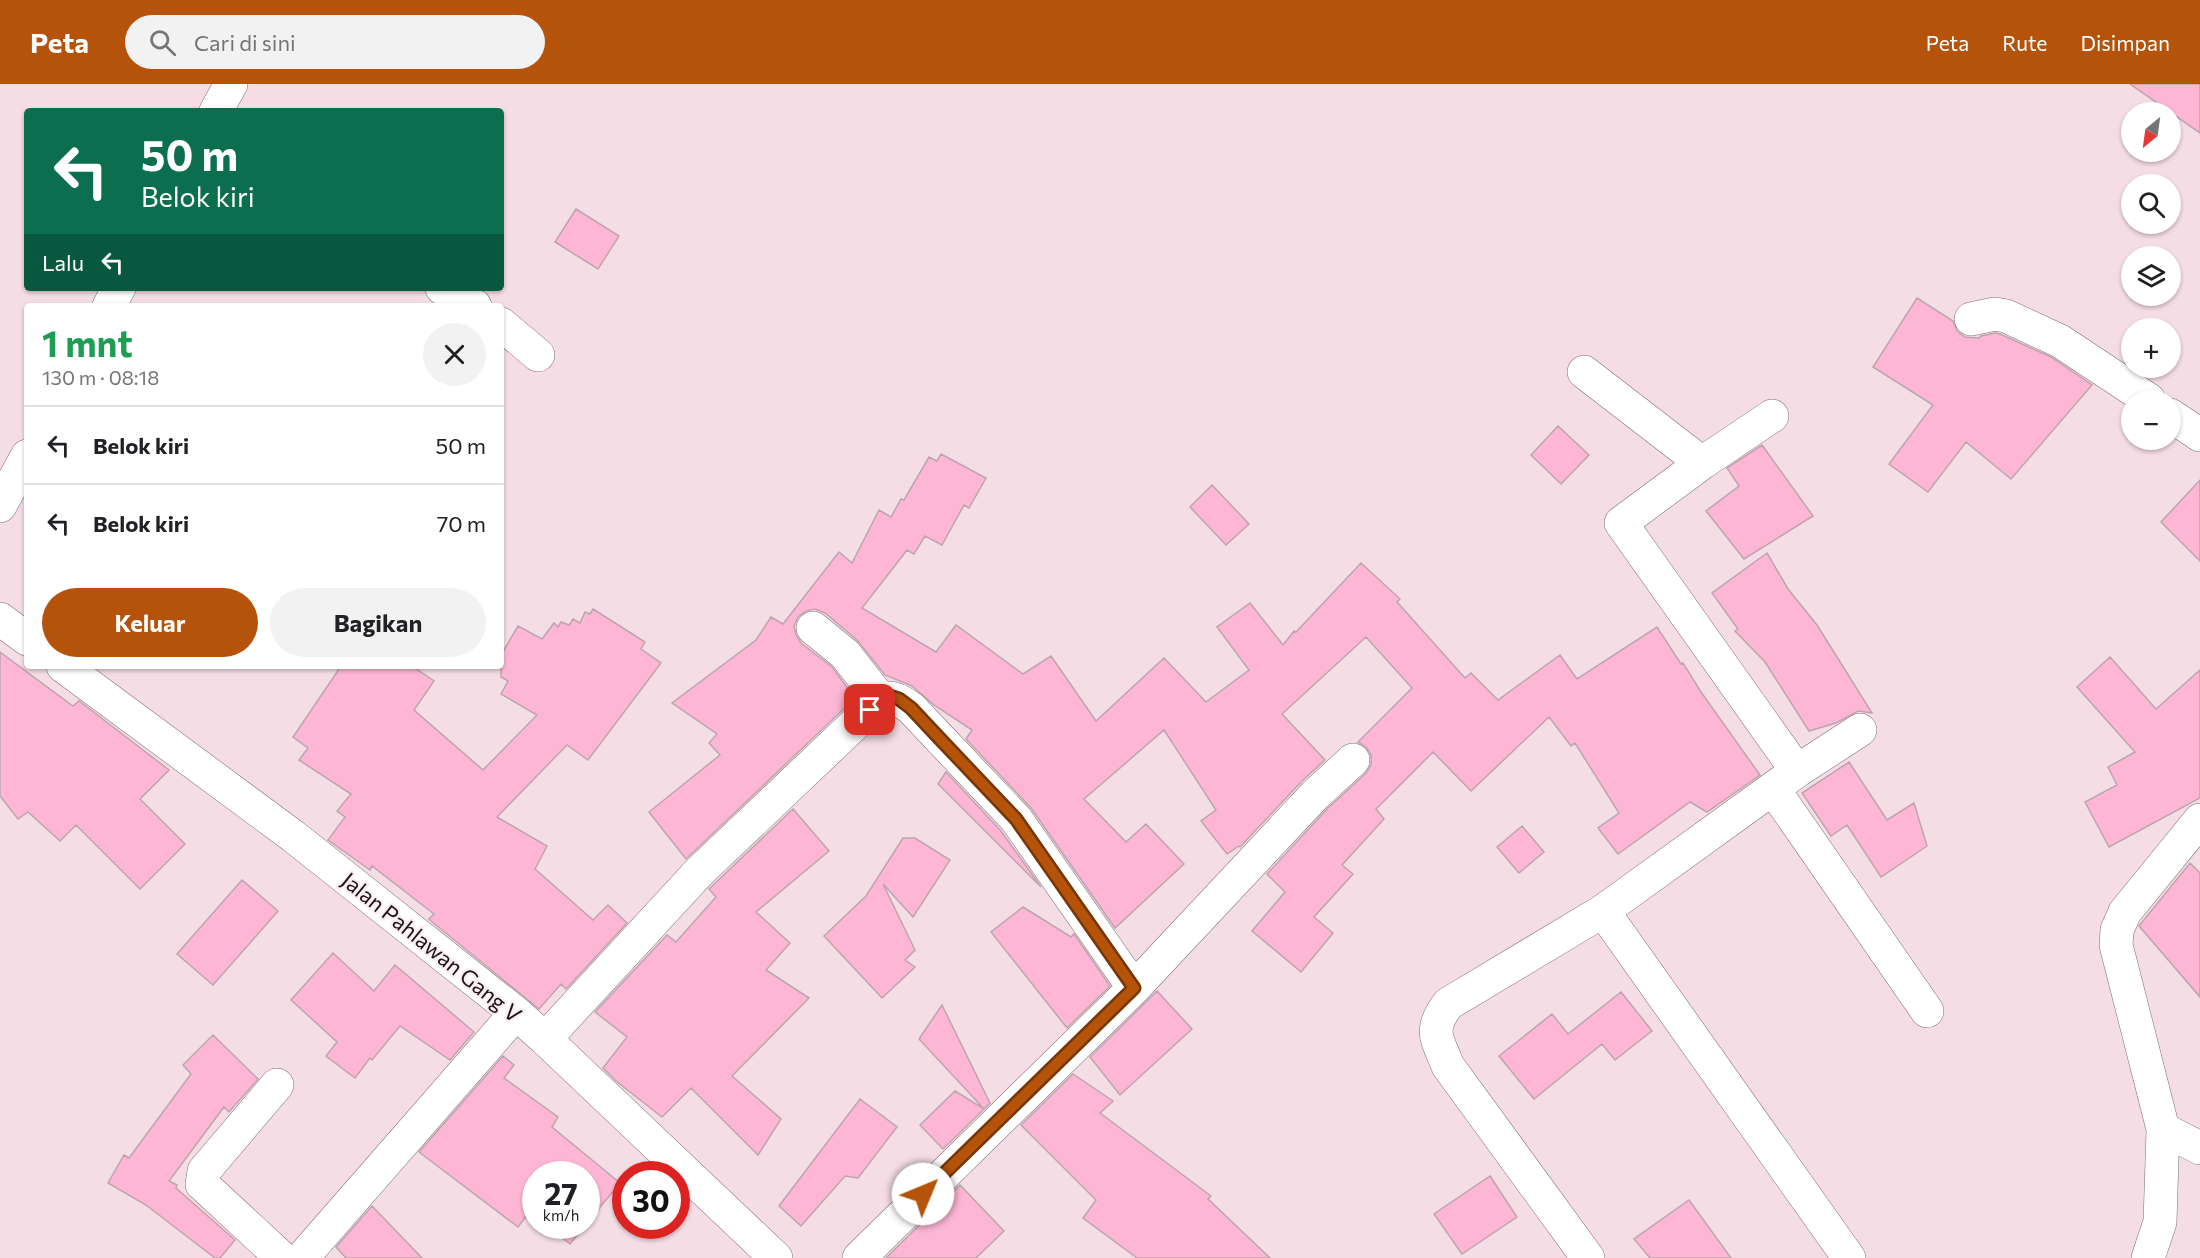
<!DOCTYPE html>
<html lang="id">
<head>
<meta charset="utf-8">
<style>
	body { margin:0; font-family:Commissioner,sans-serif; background:#f2f2f2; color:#202124; height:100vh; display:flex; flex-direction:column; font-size:22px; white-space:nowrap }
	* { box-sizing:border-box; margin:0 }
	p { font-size:20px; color:#757577 }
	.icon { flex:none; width:33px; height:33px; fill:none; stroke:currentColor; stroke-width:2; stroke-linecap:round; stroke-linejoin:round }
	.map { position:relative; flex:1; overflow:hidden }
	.panel { position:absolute; left:24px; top:219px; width:480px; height:366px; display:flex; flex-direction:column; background:#fff; border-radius:6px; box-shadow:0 2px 4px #0004 }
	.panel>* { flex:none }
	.top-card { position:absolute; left:24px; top:24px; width:480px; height:183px; border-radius:6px; box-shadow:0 2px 4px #0004; background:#0b6e4f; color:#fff; overflow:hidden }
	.needle { width:39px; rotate:209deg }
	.tools { position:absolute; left:2121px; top:18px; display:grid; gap:12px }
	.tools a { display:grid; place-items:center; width:60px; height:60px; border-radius:50%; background:#fff; box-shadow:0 2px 4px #0004; font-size:30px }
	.speed { position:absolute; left:522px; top:1077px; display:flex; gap:12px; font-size:30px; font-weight:700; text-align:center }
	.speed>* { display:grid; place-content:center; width:78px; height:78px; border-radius:50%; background:#fff; box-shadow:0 2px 4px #0004; line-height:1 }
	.speed small { font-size:15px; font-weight:400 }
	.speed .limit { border:9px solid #d22; background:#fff; color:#111 }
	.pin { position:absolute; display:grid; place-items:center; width:51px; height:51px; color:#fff; margin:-26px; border-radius:12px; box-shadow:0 3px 9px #0006 }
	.me { position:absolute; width:66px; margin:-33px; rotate:45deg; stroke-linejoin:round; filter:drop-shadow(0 0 4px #0008) }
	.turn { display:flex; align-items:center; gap:21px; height:126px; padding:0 18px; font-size:27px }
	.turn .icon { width:78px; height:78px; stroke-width:2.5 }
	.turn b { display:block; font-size:42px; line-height:51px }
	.then { display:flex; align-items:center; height:57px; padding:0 18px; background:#0003; gap:12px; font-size:22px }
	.round { display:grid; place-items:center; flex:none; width:63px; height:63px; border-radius:32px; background:#f2f2f2 }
	.overview { display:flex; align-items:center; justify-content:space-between; height:102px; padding:0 18px }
	h1 { font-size:36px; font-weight:700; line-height:45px; color:#1e9e55 }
	.cta { display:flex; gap:12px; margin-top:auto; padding:12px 18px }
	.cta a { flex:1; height:69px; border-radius:36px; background:#b45309; color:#fff; font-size:24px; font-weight:700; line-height:69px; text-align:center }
	.cta a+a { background:#f2f2f2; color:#202124 }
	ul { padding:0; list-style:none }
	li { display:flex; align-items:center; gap:18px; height:78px; padding:0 18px; border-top:2px solid #e0e0e0 }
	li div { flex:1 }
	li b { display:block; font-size:22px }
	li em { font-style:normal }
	header { display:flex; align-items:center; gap:36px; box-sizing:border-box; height:84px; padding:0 30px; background:#b45309; color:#fff }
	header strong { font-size:28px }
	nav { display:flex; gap:33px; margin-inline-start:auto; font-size:21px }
	.search { width:420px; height:54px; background:#f2f2f2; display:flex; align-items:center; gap:15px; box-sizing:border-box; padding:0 21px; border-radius:33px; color:#757577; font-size:22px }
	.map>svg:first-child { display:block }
	.building { fill:#feb6d4; stroke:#bca5ae; stroke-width:1.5 }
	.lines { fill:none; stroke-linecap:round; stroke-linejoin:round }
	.minor-casing { stroke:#806b74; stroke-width:34 }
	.minor { stroke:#fff; stroke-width:33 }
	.route-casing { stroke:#753606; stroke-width:15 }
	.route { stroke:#b45309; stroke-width:10 }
	.labels { text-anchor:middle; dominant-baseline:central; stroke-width:4.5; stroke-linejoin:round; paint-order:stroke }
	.street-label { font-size:22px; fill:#1c1417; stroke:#fcedf3 }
</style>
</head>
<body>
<header>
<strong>Peta</strong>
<div class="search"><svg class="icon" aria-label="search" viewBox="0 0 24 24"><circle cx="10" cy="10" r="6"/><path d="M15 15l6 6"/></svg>Cari di sini</div>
<nav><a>Peta</a><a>Rute</a><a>Disimpan</a></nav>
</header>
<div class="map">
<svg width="2200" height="1174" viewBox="0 0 2200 1174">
	<rect width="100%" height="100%" fill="#f5dde6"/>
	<path class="building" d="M 2130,0 L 2200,0 L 2200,49 Z
		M 576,125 L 619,152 L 598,185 L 555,158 Z
		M 1917,214 L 1953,237 L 1957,247 L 1965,253 L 1979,254 L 1981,252 L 1995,249 L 2000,250 L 2051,273 L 2092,301 L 2011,395 L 1966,358 L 1928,408 L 1889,380 L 1933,321 L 1873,283 Z
		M 1558,342 L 1589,371 L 1561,400 L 1531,371 Z
		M 1762,361 L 1813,432 L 1744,475 L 1706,427 L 1739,402 L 1727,384 Z
		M 941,370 L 986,394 L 969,424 L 964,421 L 942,461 L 925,452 L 914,470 L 907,466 L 862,524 L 936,568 L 956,541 L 1023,590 L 1051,572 L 1096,637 L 1164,574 L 1206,618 L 1249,586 L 1217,543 L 1250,519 L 1283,561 L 1294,547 L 1296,548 L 1361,479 L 1400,515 L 1397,518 L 1465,594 L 1471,589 L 1498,616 L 1560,571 L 1577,595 L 1657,543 L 1681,580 L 1683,579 L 1701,608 L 1760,691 L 1707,728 L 1690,718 L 1618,770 L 1598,744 L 1619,729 L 1575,659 L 1571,662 L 1549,633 L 1471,707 L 1433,668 L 1376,725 L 1384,735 L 1342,781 L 1353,790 L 1314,833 L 1333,849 L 1301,888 L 1252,847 L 1285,808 L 1267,790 L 1328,724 L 1366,689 L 1371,681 L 1371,671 L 1366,663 L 1358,658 L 1412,604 L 1366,553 L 1282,630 L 1325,676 L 1301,698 L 1240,763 L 1239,762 L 1227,770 L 1201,737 L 1216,726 L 1164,646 L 1084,715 L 1126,758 L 1146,740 L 1184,780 L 1115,844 L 1031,724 L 966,655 L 972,646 L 934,621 L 912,602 L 885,591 L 857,556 L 825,529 L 815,525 L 806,527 L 798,533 L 794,542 L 796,551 L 801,559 L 832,583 L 855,614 L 686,775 L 649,728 L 720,671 L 709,659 L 717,650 L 672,619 L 756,556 L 771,533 L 783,540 L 839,468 L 852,479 L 879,426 L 891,433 L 901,415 L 904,416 L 929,373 L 937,377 Z
		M 2200,396 L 2200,477 L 2161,438 Z
		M 1212,401 L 1249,440 L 1226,461 L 1190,423 Z
		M 1767,469 L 1788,505 L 1817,541 L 1872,629 L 1858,627 L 1836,639 L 1809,647 L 1765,578 L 1735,547 L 1738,545 L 1712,509 Z
		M 593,525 L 645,558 L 641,565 L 661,579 L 588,676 L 567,661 L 497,733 L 547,762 L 535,785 L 593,836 L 608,821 L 627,839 L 566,905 L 561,900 L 539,925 L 431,837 L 429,835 L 434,830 L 372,782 L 370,786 L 328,756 L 345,733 L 337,727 L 351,710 L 299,676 L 308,664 L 293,653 L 341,582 L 412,582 L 434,597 L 414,626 L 483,686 L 537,631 L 501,610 L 508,597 L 501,593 L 501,571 L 518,542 L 542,555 L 554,539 L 558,543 L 561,538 L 569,541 L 573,535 L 580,539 L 585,528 L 590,530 Z
		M 0,568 L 73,622 L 79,617 L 169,686 L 140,715 L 185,760 L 140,805 L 76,741 L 60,757 L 28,728 L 18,735 L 0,712 Z
		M 2110,573 L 2156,625 L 2200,586 L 2200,714 L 2109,763 L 2085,718 L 2117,701 L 2108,683 L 2135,668 L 2077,603 Z
		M 1849,678 L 1887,736 L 1914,719 L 1927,762 L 1881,793 L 1847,741 L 1831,752 L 1802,709 Z
		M 946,688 L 1001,747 L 1041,803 L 938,700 Z
		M 793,725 L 829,767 L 756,828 L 790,859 L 766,886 L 809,914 L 732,992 L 781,1035 L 758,1071 L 691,1004 L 662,1033 L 616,997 L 603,984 L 627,953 L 595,928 L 667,851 L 676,858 L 716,813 L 709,805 Z
		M 1522,742 L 1544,768 L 1519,789 L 1497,763 Z
		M 903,754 L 915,754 L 950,776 L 913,833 L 883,800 L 915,866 L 905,876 L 915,883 L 882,914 L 824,852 L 866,812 Z
		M 2190,779 L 2200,789 L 2200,913 L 2139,842 Z
		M 242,796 L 278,827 L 213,901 L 177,870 Z
		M 1023,823 L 1071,853 L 1074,850 L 1110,902 L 1067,944 L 991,848 Z
		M 333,869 L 374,907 L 395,881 L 474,948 L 450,976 L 400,942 L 372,976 L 370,974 L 355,994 L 326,972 L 337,958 L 291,916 Z
		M 1157,907 L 1192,945 L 1120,1011 L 1090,973 Z
		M 1621,908 L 1652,947 L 1615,976 L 1602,960 L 1534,1015 L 1499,972 L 1552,930 L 1568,950 Z
		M 942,921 L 990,1019 L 984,1025 L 919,955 Z
		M 213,951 L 258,995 L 229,1028 L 224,1023 L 169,1097 L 177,1101 L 176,1104 L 235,1156 L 220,1174 L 215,1174 L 146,1121 L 108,1099 L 124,1071 L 129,1074 L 191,990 L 183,981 Z
		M 503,972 L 514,981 L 504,994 L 558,1033 L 552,1043 L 620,1099 L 586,1140 L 586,1090 L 536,1090 L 536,1131 L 530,1127 L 518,1143 L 419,1068 Z
		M 1073,990 L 1113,1017 L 1100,1029 L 1211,1112 L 1208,1115 L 1270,1174 L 1137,1174 L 1083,1134 L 1096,1116 L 1021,1041 Z
		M 955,1007 L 984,1025 L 943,1065 L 920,1041 Z
		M 860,1015 L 897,1043 L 858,1094 L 845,1092 L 801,1142 L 779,1122 Z
		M 1490,1092 L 1517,1133 L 1462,1170 L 1434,1130 Z
		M 960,1101 L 1004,1147 L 976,1174 L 886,1174 Z
		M 1689,1116 L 1731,1174 L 1650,1174 L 1634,1155 Z
		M 372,1122 L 422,1174 L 346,1174 L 336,1163 Z
		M 548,1142 L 585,1142 L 570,1160 Z"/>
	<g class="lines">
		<g class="minor-casing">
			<path id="minor" d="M 216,27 L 231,0
				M 442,204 L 475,222
				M 109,222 L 119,204
				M 1971,235 L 1995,230 L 2006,232 L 2060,257 L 2149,316
				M 501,240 L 538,271
				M 1584,288 L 1702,379 L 1621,439 L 1797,687 L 1603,827 L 1448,920 C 1428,947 1437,954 1448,982 L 1588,1174
				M 2170,331 L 2200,351
				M 1702,379 L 1772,332
				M 0,422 L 27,372
				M 0,535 L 27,555
				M 813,544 L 845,570 L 881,616
				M 63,582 L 293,752 L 516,929 L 545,955 L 776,1174
				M 1797,687 L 1860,646
				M 1774,706 L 1927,927
				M 1603,827 L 1849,1174
				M 545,955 L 699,788 L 859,636 C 880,617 884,604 911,624 L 1016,735 L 1134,904
				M 277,1001 L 204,1087 L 202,1100 L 282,1174
				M 2163,1045 L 2200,1064
				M 302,1174 L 516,929
				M 859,1174 L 1134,904 L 1315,711 L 1353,676
				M 2148,1174 L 2160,1138 L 2163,1045 L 2116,861 L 2117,846 L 2125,828 L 2200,736"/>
		</g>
		<use href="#minor" class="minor"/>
	</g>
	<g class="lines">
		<g class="route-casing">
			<path id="route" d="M 870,626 L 881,616 L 890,612 L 899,615 L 911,624 L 941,656 L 1016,735 L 1134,904 L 923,1110"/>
		</g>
		<use href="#route" class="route"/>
	</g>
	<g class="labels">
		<g class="street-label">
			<text transform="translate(432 863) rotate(39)">Jalan Pahlawan Gang V</text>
		</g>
	</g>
</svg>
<div class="tools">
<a><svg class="needle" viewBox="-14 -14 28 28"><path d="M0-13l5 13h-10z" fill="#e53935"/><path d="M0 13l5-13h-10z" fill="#757577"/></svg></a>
<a><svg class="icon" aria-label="search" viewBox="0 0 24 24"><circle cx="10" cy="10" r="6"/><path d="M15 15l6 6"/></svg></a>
<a><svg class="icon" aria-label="layers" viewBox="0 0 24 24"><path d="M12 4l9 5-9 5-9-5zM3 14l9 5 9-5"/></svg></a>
<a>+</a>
<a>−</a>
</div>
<div class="speed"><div>27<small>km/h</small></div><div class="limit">30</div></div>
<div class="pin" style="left:870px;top:626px;background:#d93025"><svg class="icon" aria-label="arrive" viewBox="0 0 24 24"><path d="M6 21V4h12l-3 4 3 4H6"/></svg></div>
<svg class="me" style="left:923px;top:1110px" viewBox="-20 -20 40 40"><circle r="19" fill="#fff"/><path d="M0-13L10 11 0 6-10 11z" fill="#b45309"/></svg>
<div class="top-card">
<div class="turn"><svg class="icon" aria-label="left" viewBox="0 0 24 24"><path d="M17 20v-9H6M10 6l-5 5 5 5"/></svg><div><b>50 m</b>Belok kiri</div></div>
<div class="then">Lalu<svg class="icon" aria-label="left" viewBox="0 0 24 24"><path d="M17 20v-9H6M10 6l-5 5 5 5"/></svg></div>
</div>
<section class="panel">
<div class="overview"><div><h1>1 mnt</h1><p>130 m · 08:18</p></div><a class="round"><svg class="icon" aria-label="close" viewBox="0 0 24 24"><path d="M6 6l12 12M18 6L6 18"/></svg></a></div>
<ul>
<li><svg class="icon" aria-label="left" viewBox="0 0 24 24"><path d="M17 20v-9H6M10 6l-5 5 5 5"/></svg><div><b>Belok kiri</b></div><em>50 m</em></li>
<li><svg class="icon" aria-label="left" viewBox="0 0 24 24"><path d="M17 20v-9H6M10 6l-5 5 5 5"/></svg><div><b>Belok kiri</b></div><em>70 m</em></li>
</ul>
<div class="cta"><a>Keluar</a><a>Bagikan</a></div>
</section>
</div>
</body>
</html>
